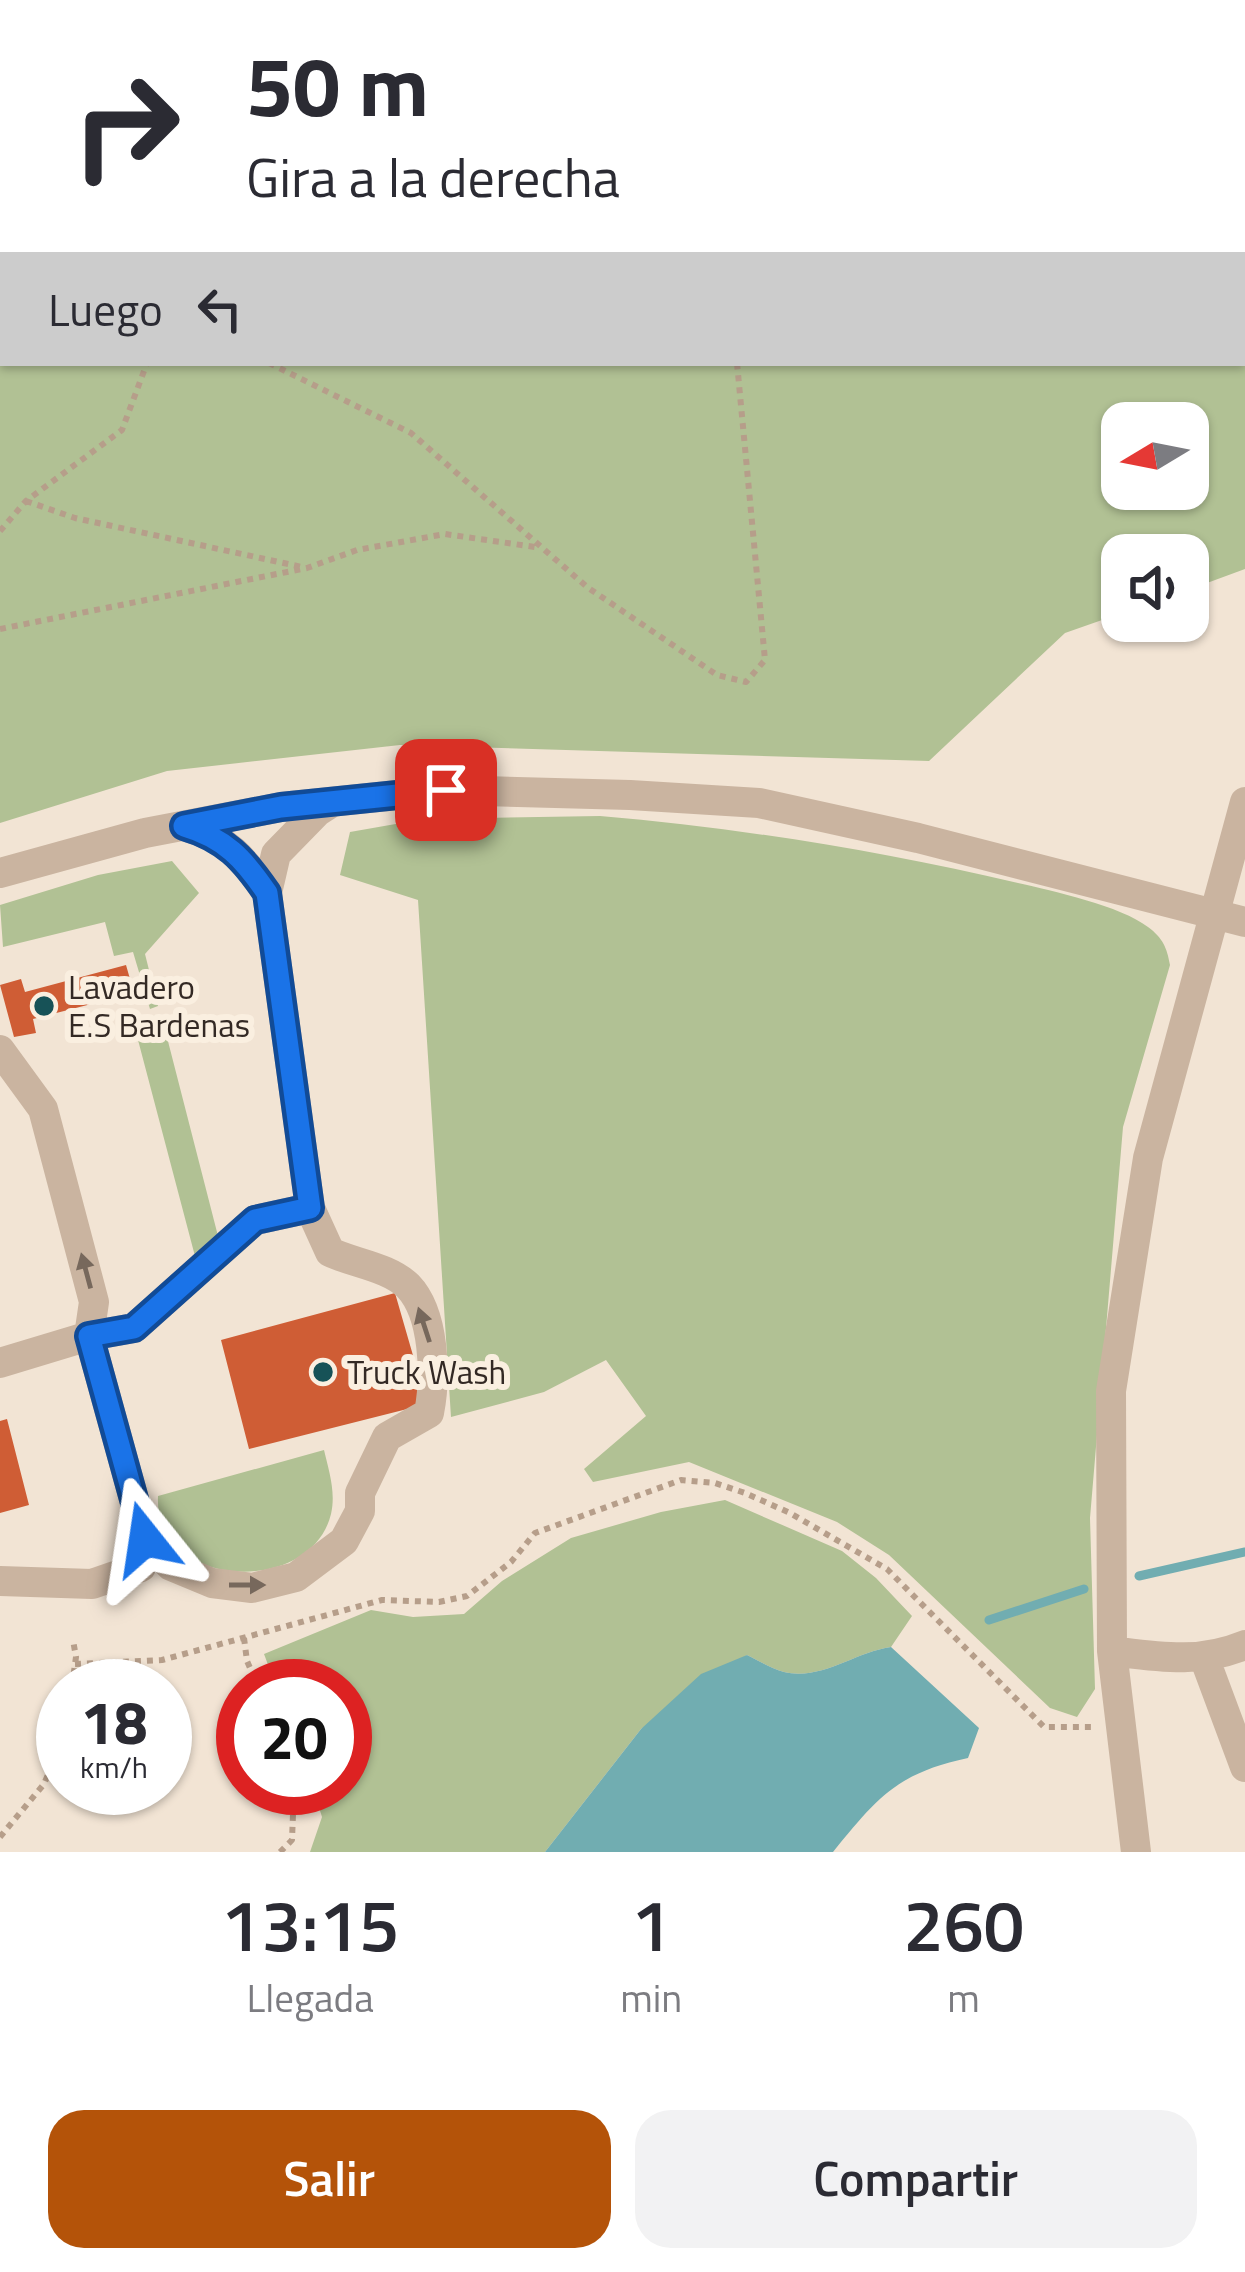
<!DOCTYPE html>
<html lang="es">
<head>
<meta charset="utf-8">
<style>
	body { margin:0; font-family:"Titillium Web",sans-serif; background:#f2f2f3; color:#2b2b33; height:100vh; display:flex; flex-direction:column; font-size:45px; white-space:nowrap }
	* { box-sizing:border-box; margin:0 }
	p { font-size:39px; color:#7c7c81 }
	.icon { flex:none; width:66px; height:66px; fill:none; stroke:currentColor; stroke-width:2; stroke-linecap:round; stroke-linejoin:round }
	.map { position:relative; height:1852px; overflow:hidden }
	.side { display:flex; flex-direction:column; background:#fff; flex:1 }
	.side>* { flex:none }
	.banner { position:absolute; left:0px; top:0px; width:1245px; height:366px; box-shadow:0 3px 9px #0004; background:#fff; color:#2b2b33; overflow:hidden }
	.needle { width:78px; rotate:260deg }
	.buttons { position:absolute; left:1101px; top:402px; display:grid; gap:24px }
	.buttons a { display:grid; place-items:center; width:108px; height:108px; border-radius:24px; background:#fff; box-shadow:0 3px 9px #0004; font-size:60px }
	.speed { position:absolute; left:36px; top:1659px; display:flex; gap:24px; font-size:60px; font-weight:700; text-align:center }
	.speed>* { display:grid; place-content:center; width:156px; height:156px; border-radius:50%; background:#fff; box-shadow:0 3px 9px #0004; line-height:1 }
	.speed small { font-size:30px; font-weight:400 }
	.speed .limit { border:18px solid #d22; background:#fff; color:#111 }
	.pin { position:absolute; display:grid; place-items:center; width:102px; height:102px; color:#fff; margin:-51px; border-radius:24px; box-shadow:0 6px 18px #0006 }
	.me { position:absolute; width:132px; margin:-66px; rotate:345deg; stroke-linejoin:round; filter:drop-shadow(0 0 9px #0008) }
	.turn { display:flex; align-items:center; gap:42px; height:252px; padding:0 48px; font-size:54px }
	.turn .icon { width:156px; height:156px; stroke-width:2.5 }
	.turn b { display:block; font-size:84px; line-height:102px }
	.then { display:flex; align-items:center; height:114px; padding:0 48px; background:#0003; gap:24px; font-size:45px }
	.eta { display:flex; justify-content:space-evenly; align-items:center; height:204px; text-align:center }
	.eta b { font-size:72px; font-weight:600; line-height:84px }
	.primary-button { display:flex; gap:24px; margin-top:auto; padding:24px 48px }
	.primary-button a { flex:1; height:138px; border-radius:36px; background:#b45309; color:#fff; font-size:48px; font-weight:600; line-height:138px; text-align:center }
	.primary-button a+a { background:#f2f2f3; color:#2b2b33 }
	.map>svg:first-child { display:block }
	.green { fill:#b1c194; fill-rule:evenodd }
	.water { fill:#71adb1 }
	.lines { fill:none; stroke-linecap:round; stroke-linejoin:round }
	.stream { stroke:#71adb1; stroke-width:9 }
	.building { fill:#cf5d35 }
	.path { stroke:#b69e8a; stroke-width:6; stroke-dasharray:6 6; stroke-linecap:butt }
	.minor { stroke:#cab4a0; stroke-width:30 }
	.highway { stroke:#55433a; stroke-width:36 }
	.oneway { fill:#77685c }
	.route-casing { stroke:#114b97; stroke-width:30 }
	.route { stroke:#1a73e8; stroke-width:21 }
	.poi-dot { fill:#175257; stroke:#faefe0; stroke-width:4.5 }
	.labels { text-anchor:middle; dominant-baseline:central; stroke-width:12; stroke-linejoin:round; paint-order:stroke }
	.poi-label { font-size:33px; fill:#332924; stroke:#faefe0; text-anchor:start }
</style>
</head>
<body>
<div class="map">
<svg width="1245" height="1852" viewBox="0 0 1245 1852">
	<rect width="100%" height="100%" fill="#f2e4d4"/>
	<path class="green" d="M 0,0 L 1245,0 L 1245,569 L 1188,590 L 1188,555 L 1122,555 L 1122,613 L 1065,633 L 929,761 L 400,745 L 167,771 L 0,823 ZM 3,3 L 1242,3 L 1242,363 L 3,363 ZM 1122,423 L 1188,423 L 1188,489 L 1122,489 Z
		M 600,816 C 741,828 881,851 1018,883 C 1053,891 1121,906 1148,927 C 1163,938 1167,948 1170,965 L 1123,1127 L 1090,1518 L 1095,1689 L 1077,1717 L 1050,1708 L 889,1555 L 837,1522 L 689,1462 L 593,1482 L 584,1469 L 646,1416 L 606,1360 L 544,1392 L 451,1417 L 418,900 L 340,875 L 350,832 L 424,819 Z
		M 172,861 L 199,893 L 145,954 L 158,1006 L 150,1009 L 133,952 L 114,956 L 105,922 L 3,947 L 0,905 L 98,875 Z
		M 161,1014 L 218,1236 L 196,1260 L 133,1021 Z
		M 324,1450 C 329,1471 336,1492 331,1514 C 311,1597 153,1590 158,1496 Z
		M 725,1500 L 842,1551 L 876,1578 L 912,1616 L 891,1647 C 855,1652 821,1681 784,1672 C 771,1669 758,1660 747,1655 L 641,1729 L 545,1852 L 310,1852 L 322,1817 L 313,1788 L 345,1788 L 345,1686 L 276,1686 L 264,1654 L 371,1610 L 413,1617 L 464,1614 L 502,1581 L 571,1538 L 661,1512 Z"/>
	<path class="water" d="M 891,1647 L 979,1728 L 968,1758 C 897,1773 877,1798 833,1852 L 545,1852 L 641,1729 L 701,1674 L 747,1655 C 758,1660 771,1669 784,1672 C 821,1681 855,1652 891,1647 Z"/>
	<g class="lines">
		<path class="stream" d="M 1139,1576 L 1245,1552
			M 989,1620 L 1084,1589"/>
	</g>
	<path class="building" d="M 126,965 L 134,993 L 33,1019 L 36,1033 L 14,1037 L 0,985 L 21,979 L 25,992 Z
		M 395,1293 L 427,1404 L 249,1449 L 221,1340 Z
		M 7,1419 L 29,1505 L 0,1513 L 0,1421 Z"/>
	<g class="lines">
		<path class="path" d="M 509,0 L 511,3
			M 785,0 L 786,3
			M 371,3 L 374,0
			M 570,3 L 571,0
			M 1242,250 L 1245,247
			M 1242,300 L 1245,300
			M 269,363 L 411,433 L 587,587 L 717,675 L 746,682 L 765,660 L 737,363
			M 26,501 L 75,518 L 302,567
			M 0,531 L 26,501 L 122,430 L 147,363
			M 0,629 L 307,568 L 357,550 L 445,534 L 535,547
			M 244,1638 L 247,1661 L 258,1686
			M 75,1664 L 162,1660 L 382,1600 L 439,1602 L 467,1596 L 511,1562 L 535,1533 L 681,1480 L 715,1483 L 745,1493 L 790,1513 L 887,1569 L 1044,1727 L 1093,1727
			M 72,1686 L 76,1657 L 73,1640
			M 0,1837 L 44,1784 L 63,1739
			M 280,1852 L 292,1840 L 294,1788"/>
		<path class="minor" d="M 187,827 C 227,838 245,860 267,893
			M 0,873 L 145,833 L 281,807 L 446,790 L 630,795 L 759,803 L 918,838 L 1245,922
			M 0,1050 L 43,1109 L 94,1302 L 89,1336 L 0,1363
			M 145,1539 L 171,1566 L 212,1583 L 252,1588 L 296,1577 L 344,1541 L 360,1511 L 360,1493 L 387,1437 L 429,1413 C 436,1377 435,1314 408,1286 C 389,1267 353,1263 330,1252 L 310,1208 L 267,893 L 276,854 L 317,812 L 331,803
			M 0,1581 L 92,1584 L 141,1567 L 145,1539 L 89,1336 L 134,1328 L 255,1220 L 310,1208
			M 1112,1651 C 1160,1657 1199,1664 1245,1645
			M 1204,1657 L 1245,1767
			M 1136,1852 L 1112,1651 L 1111,1391 L 1148,1158 L 1245,802"/>
		<path class="highway" d="M 62,3 L 64,0
			M 0,111 L 3,106"/>
	</g>
	<defs><path id="oneway-solid" d="M-6-.8H1V-3.2L6.5 0L1 3.2V.8H-6Z" transform="scale(3)"/></defs>
	<g class="oneway">
		<use href="#oneway-solid" transform="translate(86 1271) rotate(-105)"/>
		<use href="#oneway-solid" transform="translate(424 1325) rotate(-108)"/>
		<use href="#oneway-solid" transform="translate(247 1585)"/>
	</g>
	<g class="lines">
		<g class="route-casing">
			<path id="route" d="M 145,1539 L 89,1336 L 134,1328 L 255,1220 L 310,1208 L 267,893 C 244,859 225,838 184,826 L 281,807 L 446,790"/>
		</g>
		<use href="#route" class="route"/>
	</g>
	<g class="poi-dot">
		<circle cx="44" cy="1006" r="12"/>
		<circle cx="323" cy="1372" r="12"/>
	</g>
	<g class="labels">
		<g class="poi-label">
			<text x="68" y="987">Lavadero<tspan x="68" dy="38">E.S Bardenas</tspan></text>
			<text x="347" y="1372">Truck Wash</text>
		</g>
	</g>
</svg>
<div class="buttons">
<a><svg class="needle" viewBox="-14 -14 28 28"><path d="M0-13l5 13h-10z" fill="#e53935"/><path d="M0 13l5-13h-10z" fill="#7c7c81"/></svg></a>
<a><svg class="icon" aria-label="sound" viewBox="0 0 24 24"><path d="M4 9h4l5-4v14l-5-4H4zM17 9q2 3 0 6"/></svg></a>
</div>
<div class="speed"><div>18<small>km/h</small></div><div class="limit">20</div></div>
<div class="pin" style="left:446px;top:790px;background:#d93025"><svg class="icon" aria-label="arrive" viewBox="0 0 24 24"><path d="M6 21V4h12l-3 4 3 4H6"/></svg></div>
<svg class="me" style="left:145px;top:1539px" viewBox="-20 -20 40 40"><path d="M0-17L14 15 0 8-14 15z" fill="#1a73e8" stroke="#fff" stroke-width="4"/></svg>
<div class="banner">
<div class="turn"><svg class="icon" aria-label="right" viewBox="0 0 24 24"><path d="M7 20v-9h11M14 6l5 5-5 5"/></svg><div><b>50 m</b>Gira a la derecha</div></div>
<div class="then">Luego<svg class="icon" aria-label="left" viewBox="0 0 24 24"><path d="M17 20v-9H6M10 6l-5 5 5 5"/></svg></div>
</div>
</div>
<section class="side">
<div class="eta">
<div><b>13:15</b><p>Llegada</p></div>
<div><b>1</b><p>min</p></div>
<div><b>260</b><p>m</p></div>
</div>
<div class="primary-button"><a>Salir</a><a>Compartir</a></div>
</section>
</body>
</html>
